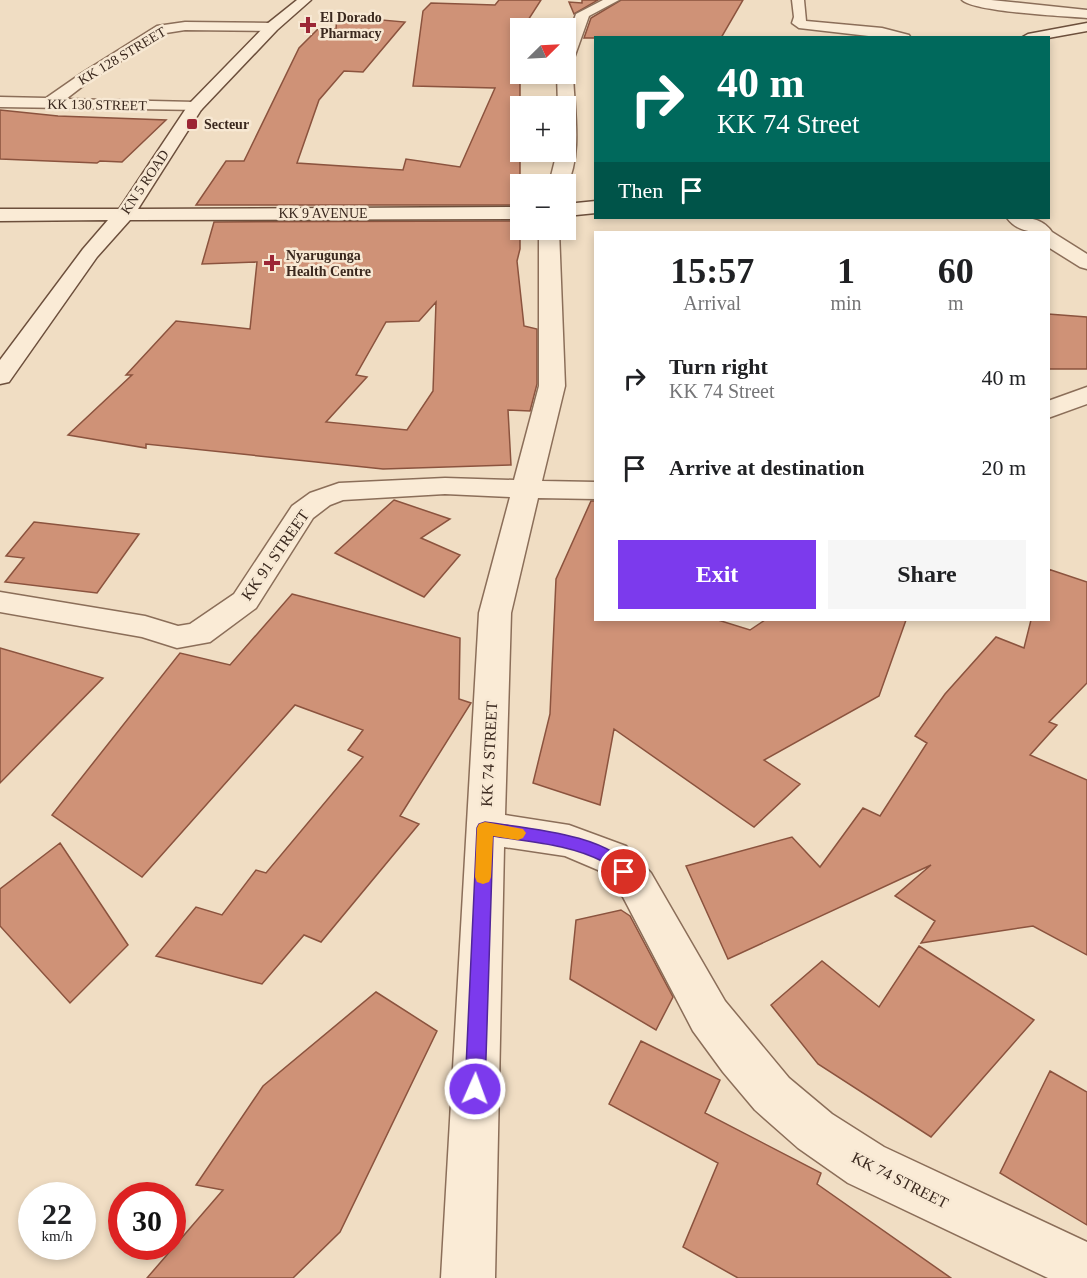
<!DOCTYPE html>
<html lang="en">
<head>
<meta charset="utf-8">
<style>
	body { margin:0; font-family:Georgia,serif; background:#f6f6f6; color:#202124; height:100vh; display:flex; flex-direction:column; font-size:22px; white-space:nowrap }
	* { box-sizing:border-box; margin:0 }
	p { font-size:20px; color:#757577 }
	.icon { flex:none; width:33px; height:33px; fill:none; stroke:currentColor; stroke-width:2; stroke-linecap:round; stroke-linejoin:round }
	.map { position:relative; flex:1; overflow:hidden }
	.side { position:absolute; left:594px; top:231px; width:456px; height:390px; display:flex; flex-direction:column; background:#fff; border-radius:0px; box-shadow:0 3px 9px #0003 }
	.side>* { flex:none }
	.guide { position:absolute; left:594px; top:36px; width:456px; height:183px; border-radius:0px; box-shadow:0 3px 9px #0003; background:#00695c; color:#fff; overflow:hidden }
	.needle { width:39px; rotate:66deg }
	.buttons { position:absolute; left:510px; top:18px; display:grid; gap:12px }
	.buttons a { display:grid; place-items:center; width:66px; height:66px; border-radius:0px; background:#fff; box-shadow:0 3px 9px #0003; font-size:30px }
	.speed { position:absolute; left:18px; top:1182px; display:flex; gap:12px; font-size:30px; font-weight:700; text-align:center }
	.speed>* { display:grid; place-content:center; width:78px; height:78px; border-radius:50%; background:#fff; box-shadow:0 3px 9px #0003; line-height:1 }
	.speed small { font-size:15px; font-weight:400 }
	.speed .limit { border:9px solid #d22; background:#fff; color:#111 }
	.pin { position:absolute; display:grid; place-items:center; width:51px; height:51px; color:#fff; margin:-26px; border:3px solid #fff; border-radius:50%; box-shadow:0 2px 6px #0007 }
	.me { position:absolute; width:66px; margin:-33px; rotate:2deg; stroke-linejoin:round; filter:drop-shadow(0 0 4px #0008) }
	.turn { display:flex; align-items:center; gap:21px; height:126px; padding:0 24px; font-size:27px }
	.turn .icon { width:78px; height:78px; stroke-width:2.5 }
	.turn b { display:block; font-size:42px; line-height:51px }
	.then { display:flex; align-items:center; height:57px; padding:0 24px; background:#0003; gap:12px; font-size:22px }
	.eta { display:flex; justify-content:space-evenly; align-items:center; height:102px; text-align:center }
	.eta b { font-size:36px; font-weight:800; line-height:42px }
	.primary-button { display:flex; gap:12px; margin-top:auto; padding:12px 24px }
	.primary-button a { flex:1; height:69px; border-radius:0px; background:#7c3aed; color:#fff; font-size:24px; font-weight:800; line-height:69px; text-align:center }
	.primary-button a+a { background:#f6f6f6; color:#202124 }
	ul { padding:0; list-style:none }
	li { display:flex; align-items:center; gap:18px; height:90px; padding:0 24px }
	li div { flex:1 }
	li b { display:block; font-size:22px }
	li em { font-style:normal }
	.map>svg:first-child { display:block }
	.building { fill:#cf9277; stroke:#8b533e; stroke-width:1.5; fill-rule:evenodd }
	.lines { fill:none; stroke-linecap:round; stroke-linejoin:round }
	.minor-casing { stroke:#8b6e59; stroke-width:3 }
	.secondary-casing { stroke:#6c4f3c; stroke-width:3 }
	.minor { fill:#faebd6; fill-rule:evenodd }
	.secondary { fill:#faebd6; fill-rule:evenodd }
	.route { fill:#7c3aed; stroke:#51269a; stroke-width:1.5 }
	.slow { fill:#f59e0b }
	.poi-dot { fill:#9c2635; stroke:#f7e8d3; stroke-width:2 }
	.labels { text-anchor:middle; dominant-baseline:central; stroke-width:5; stroke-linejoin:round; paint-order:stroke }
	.far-poi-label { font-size:14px; font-weight:bold; fill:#3a281e; stroke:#f7e8d3; text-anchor:start }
	.far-street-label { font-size:14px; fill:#3a281e; stroke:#f7e8d3 }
	.street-label { font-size:16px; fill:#3a281e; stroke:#f7e8d3 }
</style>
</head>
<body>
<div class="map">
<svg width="1087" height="1278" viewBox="0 0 1087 1278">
	<rect width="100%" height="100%" fill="#f0ddc3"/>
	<path class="building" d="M 499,0 L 541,0 L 523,28 L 520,28 L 520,205 L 196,205 L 226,161 L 244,161 L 299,48 L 318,29 L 336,29 L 337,16 L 405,22 L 363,72 L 344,71 L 319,100 L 297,163 L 403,170 L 406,159 L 460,167 L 495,88 L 413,86 L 423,11 L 431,3 L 495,5 Z
		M 582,0 L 598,0 L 574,14 L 569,2 L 582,3 Z
		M 621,0 L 743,0 L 721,38 L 584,38 L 591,18 Z
		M 0,110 L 58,116 L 166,120 L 122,162 L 100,161 L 97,163 L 0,159 Z
		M 520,221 L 520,249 L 517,261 L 524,326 L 537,329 L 537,384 L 530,411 L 508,410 L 511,465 L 383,469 L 146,444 L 146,448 L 68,435 L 132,375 L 126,375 L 176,321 L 250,329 L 257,262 L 202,264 L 214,222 ZM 436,302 L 433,391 L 407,430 L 326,422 L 367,377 L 356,375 L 386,322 L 419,321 Z
		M 1048,314 L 1087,317 L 1087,369 L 1048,369 Z
		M 394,500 L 450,519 L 421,538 L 460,555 L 424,597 L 335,553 Z
		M 591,501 L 596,501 L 596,620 L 718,620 L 750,630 L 765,620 L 906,620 L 879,696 L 764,760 L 800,784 L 754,827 L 614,729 L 600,805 L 533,783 L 550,714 L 556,579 Z
		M 34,522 L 139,534 L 97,593 L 5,582 L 24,558 L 6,556 Z
		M 1048,569 L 1087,582 L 1087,683 L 1049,722 L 1057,725 L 1030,755 L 1087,780 L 1087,955 L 1033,926 L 921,943 L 935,921 L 895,896 L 931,865 L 728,959 L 686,866 L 792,837 L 820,867 L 863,808 L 880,816 L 927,743 L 915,736 L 945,694 L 996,637 L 1024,648 L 1031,620 L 1048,620 Z
		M 292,594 L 460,638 L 459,699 L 471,703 L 400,816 L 419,824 L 321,942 L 304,935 L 262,984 L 156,956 L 196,907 L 222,915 L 256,870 L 266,873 L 363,757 L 348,750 L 363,730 L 295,705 L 142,877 L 52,815 L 180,653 L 230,665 Z
		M 0,648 L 103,678 L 0,783 Z
		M 60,843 L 128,945 L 70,1003 L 0,926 L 0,889 Z
		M 621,910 L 630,916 L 673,997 L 656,1030 L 570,979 L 576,920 Z
		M 919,946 L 1034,1020 L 931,1137 L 818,1064 L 771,1005 L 822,961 L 879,1007 Z
		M 376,992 L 437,1031 L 340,1232 L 293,1278 L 147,1278 L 223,1190 L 196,1185 L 263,1086 Z
		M 641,1041 L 720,1080 L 705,1113 L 821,1173 L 817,1184 L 951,1278 L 738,1278 L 683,1247 L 718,1163 L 609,1104 Z
		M 1050,1071 L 1087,1092 L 1087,1225 L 1000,1173 Z"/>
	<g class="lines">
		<g class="minor-casing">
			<path id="minor" d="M 603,0 L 619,0 L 589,16 L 573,61 L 566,65 L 566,43 L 576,14 Z
				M 792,0 L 804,0 L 806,21 L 882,28 L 909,35 L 911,38 L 886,38 L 799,28 L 792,23 L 794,17 Z
				M 962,0 L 991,0 L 1087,10 L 1087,18 C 1065,16 974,12 962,0 Z
				M 185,22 L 272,23 L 279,27 L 272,31 L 185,30 L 166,33 L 92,79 L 66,99 L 195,102 L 203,107 L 201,110 L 0,107 L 0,97 L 46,98 L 82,73 L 157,26 Z
				M 566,70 L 573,74 C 574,109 583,155 566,187 L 566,184 L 549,184 L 557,152 L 566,152 L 566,106 L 558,106 L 557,74 L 566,74 Z
				M 1007,218 C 1023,216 1042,217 1052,232 L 1087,254 L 1087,269 L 1080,267 L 1048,247 L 1048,232 C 1033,232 1017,232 1007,218 Z
				M 539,230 L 559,230 L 565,386 L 542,481 L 596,482 L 596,499 L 538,498 L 511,613 L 505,815 L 569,825 L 626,846 L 651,873 L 725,1001 L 789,1078 L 832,1114 L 884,1147 L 1087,1242 L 1087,1278 L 1048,1278 L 848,1183 L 798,1148 L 755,1110 L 723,1072 L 693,1031 L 623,897 L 598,870 L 565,856 L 504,847 L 495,1278 L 441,1278 L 479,613 L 510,497 L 445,494 L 343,500 L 330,505 L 313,518 L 256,608 L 210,642 L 177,648 L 142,637 L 0,612 L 0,592 L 145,616 L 178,626 L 190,624 L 234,594 L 292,506 L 310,493 L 339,483 L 445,478 L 514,480 L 539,386 Z
				M 1087,387 L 1087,404 L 1048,418 L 1048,401 Z"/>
		</g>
		<g class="secondary-casing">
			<path id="secondary" d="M 297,0 L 311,0 L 277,30 L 201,110 L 138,209 L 520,207 L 520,219 L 130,220 L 97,257 L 9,382 L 0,384 L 0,360 L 83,249 L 108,220 L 0,221 L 0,209 L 119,209 L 189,104 L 267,24 Z
				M 1087,23 L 1087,31 L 1048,38 L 1021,38 L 1028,34 Z
				M 596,201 L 596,213 L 566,216 L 566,204 Z"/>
		</g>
		<use href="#minor" class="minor"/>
		<use href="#secondary" class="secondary"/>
	</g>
	<path class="route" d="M 485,822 C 523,828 614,834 633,872 L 630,877 C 617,881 614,868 604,862 C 570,844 530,842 493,836 L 485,1089 L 482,1095 L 475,1098 L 468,1095 L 465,1089 L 477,828 L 479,824 Z"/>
	<path class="slow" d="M 485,822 L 523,829 L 526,833 L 523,838 L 518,840 L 493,836 L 491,877 L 489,882 L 483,884 L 477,882 L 475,877 L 477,828 L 479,824 Z"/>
	<g class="poi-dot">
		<path d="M305 16h6v6h6v6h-6v6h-6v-6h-6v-6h6z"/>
		<rect x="186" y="118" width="12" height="12" rx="3"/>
		<path d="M269 254h6v6h6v6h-6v6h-6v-6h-6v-6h6z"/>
	</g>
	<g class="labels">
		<g class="far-poi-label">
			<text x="320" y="17">El Dorado<tspan x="320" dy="16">Pharmacy</tspan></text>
			<text x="204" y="124">Secteur</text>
			<text x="286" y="255">Nyarugunga<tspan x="286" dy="16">Health Centre</tspan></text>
		</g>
		<g class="far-street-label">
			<text transform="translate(122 56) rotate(-31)">KK 128 STREET</text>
			<text transform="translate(97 105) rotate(1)">KK 130 STREET</text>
			<text transform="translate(145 182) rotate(-56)">KN 5 ROAD</text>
			<text x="323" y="213">KK 9 AVENUE</text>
		</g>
		<g class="street-label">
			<text transform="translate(275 555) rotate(-55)">KK 91 STREET</text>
			<text transform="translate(489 754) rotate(-87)">KK 74 STREET</text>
			<text transform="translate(900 1180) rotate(27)">KK 74 STREET</text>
		</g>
	</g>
</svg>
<div class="buttons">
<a><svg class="needle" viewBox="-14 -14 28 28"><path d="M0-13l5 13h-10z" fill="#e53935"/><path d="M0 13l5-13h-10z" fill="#757577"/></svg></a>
<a>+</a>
<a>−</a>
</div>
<div class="speed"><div>22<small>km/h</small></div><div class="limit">30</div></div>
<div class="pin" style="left:624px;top:872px;background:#d93025"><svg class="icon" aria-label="arrive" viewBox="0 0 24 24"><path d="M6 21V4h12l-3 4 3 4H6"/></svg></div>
<svg class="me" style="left:475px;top:1089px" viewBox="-20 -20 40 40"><circle r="17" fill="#7c3aed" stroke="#fff" stroke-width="3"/><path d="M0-11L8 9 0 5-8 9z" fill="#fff"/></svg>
<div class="guide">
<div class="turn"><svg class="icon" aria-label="right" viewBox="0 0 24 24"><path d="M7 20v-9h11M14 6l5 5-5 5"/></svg><div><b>40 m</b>KK 74 Street</div></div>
<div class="then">Then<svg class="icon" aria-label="arrive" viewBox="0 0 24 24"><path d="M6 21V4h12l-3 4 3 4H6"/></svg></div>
</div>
<section class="side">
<div class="eta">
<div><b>15:57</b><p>Arrival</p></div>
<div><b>1</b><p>min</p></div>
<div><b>60</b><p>m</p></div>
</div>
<ul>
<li><svg class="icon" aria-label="right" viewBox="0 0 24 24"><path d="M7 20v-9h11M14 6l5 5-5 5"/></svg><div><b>Turn right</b><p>KK 74 Street</p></div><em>40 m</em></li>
<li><svg class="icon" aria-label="arrive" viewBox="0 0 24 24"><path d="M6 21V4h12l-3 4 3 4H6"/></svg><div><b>Arrive at destination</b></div><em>20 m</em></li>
</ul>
<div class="primary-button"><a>Exit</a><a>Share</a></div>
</section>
</div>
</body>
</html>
